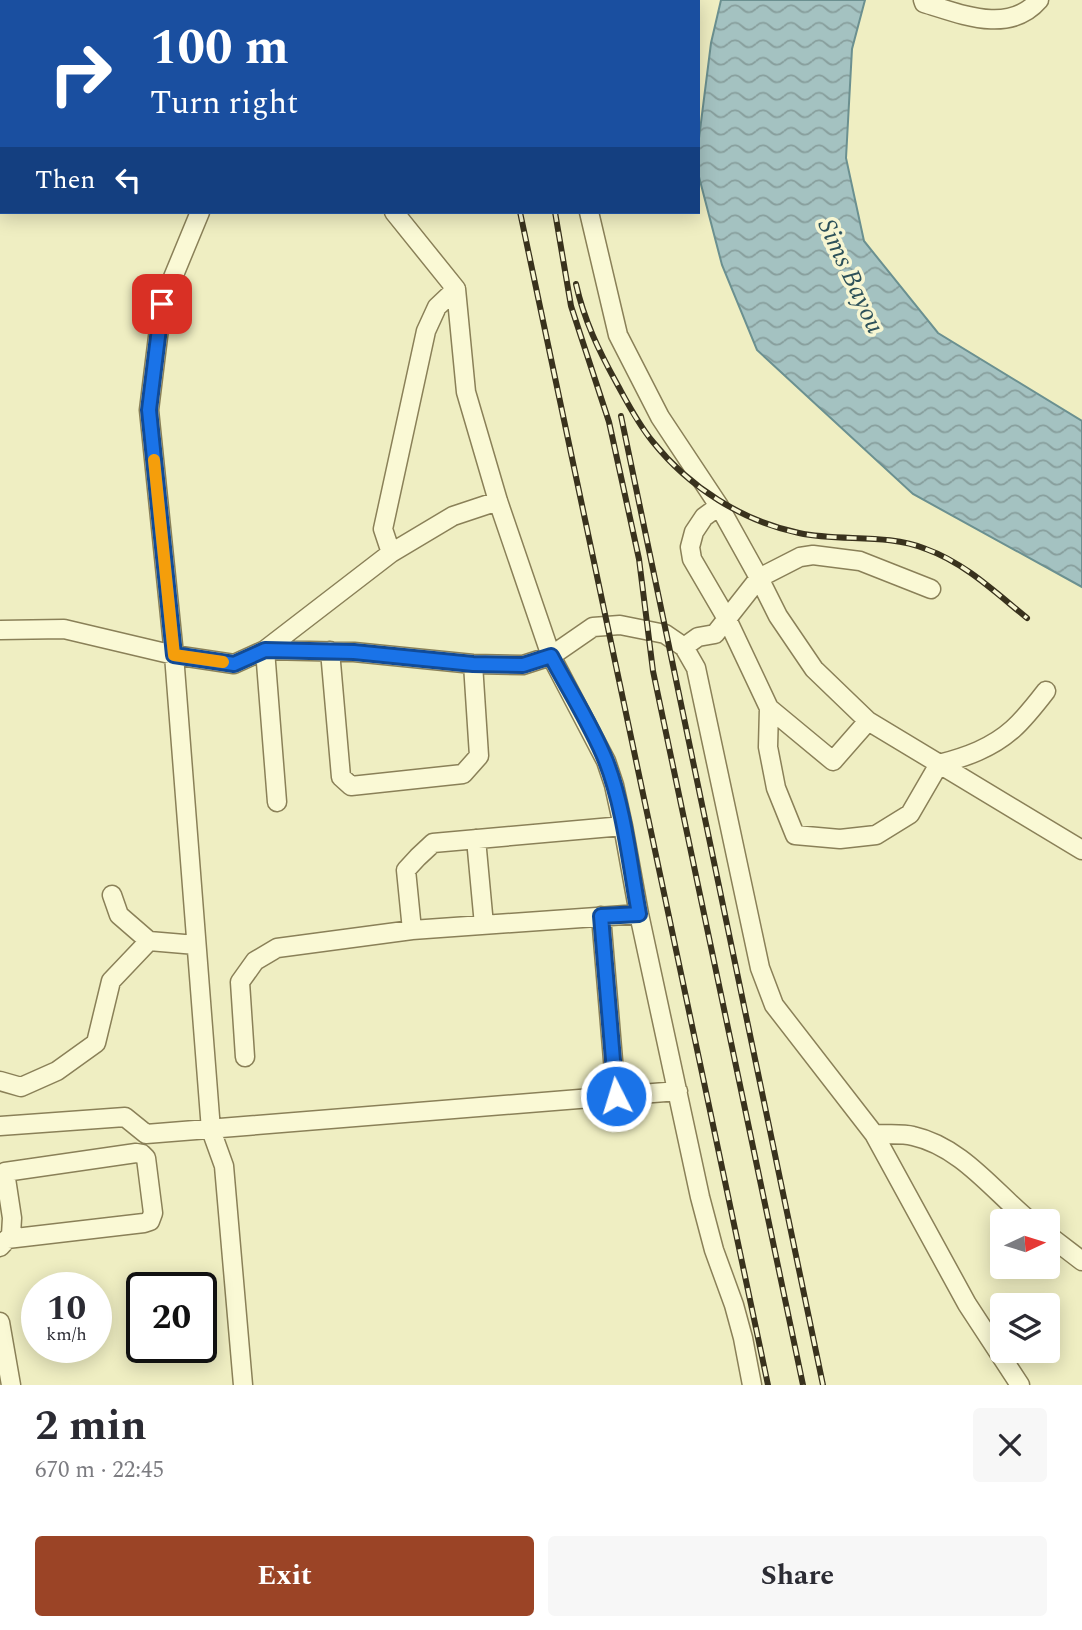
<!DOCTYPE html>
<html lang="en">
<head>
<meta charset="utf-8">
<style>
	body { margin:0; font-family:Spectral,serif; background:#f7f7f7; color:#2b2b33; height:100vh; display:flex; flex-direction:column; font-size:26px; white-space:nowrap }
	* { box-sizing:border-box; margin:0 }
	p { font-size:23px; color:#7c7c81 }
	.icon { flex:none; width:38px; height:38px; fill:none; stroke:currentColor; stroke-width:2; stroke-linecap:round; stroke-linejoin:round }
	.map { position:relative; height:1385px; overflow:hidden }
	.details { display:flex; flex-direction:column; background:#fff; flex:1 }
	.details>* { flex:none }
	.guide { position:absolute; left:0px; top:0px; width:700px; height:214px; box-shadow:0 4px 18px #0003; background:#1a4fa0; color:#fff; overflow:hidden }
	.needle { width:46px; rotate:86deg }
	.buttons { position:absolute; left:990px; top:1209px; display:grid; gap:14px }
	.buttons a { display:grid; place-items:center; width:70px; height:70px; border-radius:7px; background:#fff; box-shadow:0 4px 18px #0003; font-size:35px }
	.speed { position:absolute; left:21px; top:1272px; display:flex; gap:14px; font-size:35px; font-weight:700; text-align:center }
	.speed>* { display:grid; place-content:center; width:91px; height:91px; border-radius:50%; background:#fff; box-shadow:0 4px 18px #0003; line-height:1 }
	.speed small { font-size:18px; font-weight:400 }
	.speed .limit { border:4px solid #111; border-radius:10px; background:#fff; color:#111 }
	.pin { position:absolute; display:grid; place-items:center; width:60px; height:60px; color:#fff; margin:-30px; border-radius:14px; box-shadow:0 4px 10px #0006 }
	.me { position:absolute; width:77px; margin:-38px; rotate:355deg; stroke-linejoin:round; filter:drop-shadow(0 0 5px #0008) }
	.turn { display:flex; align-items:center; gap:24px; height:147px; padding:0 35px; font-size:32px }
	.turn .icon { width:91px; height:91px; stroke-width:2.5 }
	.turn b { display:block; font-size:49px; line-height:60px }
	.then { display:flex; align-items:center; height:66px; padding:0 35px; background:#0003; gap:14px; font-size:26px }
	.round { display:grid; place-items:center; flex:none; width:74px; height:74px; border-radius:7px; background:#f7f7f7 }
	.summary { display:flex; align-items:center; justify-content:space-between; height:119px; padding:0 35px }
	h1 { font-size:42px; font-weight:700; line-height:52px }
	.button { display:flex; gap:14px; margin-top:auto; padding:14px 35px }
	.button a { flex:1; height:80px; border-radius:7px; background:#9b4426; color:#fff; font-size:28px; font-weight:700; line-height:80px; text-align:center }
	.button a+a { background:#f7f7f7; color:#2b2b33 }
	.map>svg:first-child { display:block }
	.water { fill:url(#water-waves); stroke:#6b9090; stroke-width:2 }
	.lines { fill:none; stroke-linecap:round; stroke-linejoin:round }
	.minor-casing { stroke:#8a8058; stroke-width:21 }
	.minor { stroke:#faf9d5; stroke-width:18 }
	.rail-casing { stroke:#39321d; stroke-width:6 }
	.rail { stroke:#f7f6d2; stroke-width:3.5; stroke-dasharray:10; stroke-linecap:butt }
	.route-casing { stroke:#114b97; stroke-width:18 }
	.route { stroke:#1a73e8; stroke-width:12 }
	.slow { stroke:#f59e0b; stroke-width:12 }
	.labels { text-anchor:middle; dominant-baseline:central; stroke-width:7; stroke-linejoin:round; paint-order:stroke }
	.water-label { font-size:26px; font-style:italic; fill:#2c5059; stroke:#f7f6d2 }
</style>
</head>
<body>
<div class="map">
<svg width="1082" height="1385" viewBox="0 0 1082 1385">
	<defs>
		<pattern id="water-waves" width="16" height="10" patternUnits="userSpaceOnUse" patternTransform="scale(1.75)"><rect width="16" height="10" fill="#a4c2c1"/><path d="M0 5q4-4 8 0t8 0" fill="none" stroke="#879e9c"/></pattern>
	</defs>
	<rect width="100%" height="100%" fill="#efeec2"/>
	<path class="water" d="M 721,0 L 865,0 L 852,49 L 846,158 L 864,241 L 938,333 L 1082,421 L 1082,587 L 913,494 L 757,350 L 722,265 L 698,173 L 698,146 L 711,43 Z"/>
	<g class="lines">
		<g class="minor-casing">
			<path id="minor" d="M 923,0 L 924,3 C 961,14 1009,35 1039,0
				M 45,2 L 45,0
				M 265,2 L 265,0
				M 363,2 L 364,0
				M 542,2 L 543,0
				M 0,48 L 2,48
				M 200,212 L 162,304 L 149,410 L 174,655 L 211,1130 L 224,1166 L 243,1385
				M 394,212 L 456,289 L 466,392 L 498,501 L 551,656 L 606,761 L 614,785 L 623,826 L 639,914 L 700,1197 L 714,1250 L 734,1305 L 743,1338 L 752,1385
				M 589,212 L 618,335 L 660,417 L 719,506 L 759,578 L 778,616 L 814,669 L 868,721 L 1082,850
				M 719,506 L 704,517 L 694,532 L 690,547 L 692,559 L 727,619 L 769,708 L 833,761 L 868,721
				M 391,553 L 383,529 L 426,331 L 437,307 L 456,289
				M 0,630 L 64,629 L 174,655 L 234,664 L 265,650 L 354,652 L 473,664 L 523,665 L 551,656 L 593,627 L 620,625 L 665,634 L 684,647 L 696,668 L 760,968 L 774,1005 L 874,1134 L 967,1304 L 1020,1385
				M 684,647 L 698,637 L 715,634 L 759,578 L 800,557 L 813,555 L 860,561 L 931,589
				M 330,651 L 341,777 L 351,786 L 463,774 L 479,756 L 473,664
				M 769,708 L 768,747 L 776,788 L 795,835 L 840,839 L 876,835 L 910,814 L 939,764 C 966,757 992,748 1013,729 C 1025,718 1036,704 1046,691
				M 277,802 L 265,650 L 391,553 L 453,516 L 498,501
				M 476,839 L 484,925
				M 112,895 L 119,915 L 149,941 L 196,945
				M 601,916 L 616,1096
				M 412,930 L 406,870 L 418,857 L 433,843 L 623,826
				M 245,1057 L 240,982 L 255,961 L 277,948 L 412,930 L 639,914
				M 0,1081 L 21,1087 L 57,1071 L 96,1043 L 111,981 L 149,941
				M 0,1126 L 125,1117 L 146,1134 L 678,1091
				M 874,1134 C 887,1135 901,1133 913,1136 C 962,1147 994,1192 1031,1222
				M 1048,1235 L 1082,1261
				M 0,1247 L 11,1235 L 12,1218 L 5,1172 L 136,1153 L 142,1154 L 146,1158 L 153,1213 L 150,1221 L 144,1223 L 7,1239
				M 0,1322 L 11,1385"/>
		</g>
		<use href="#minor" class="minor"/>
		<g class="rail-casing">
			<path id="rail" d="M 477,0 L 477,2
				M 508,0 L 508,2
				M 520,212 L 768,1385
				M 555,212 L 571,306 L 609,422 L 639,559 L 653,671 L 803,1385
				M 576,284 C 584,320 599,351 616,382 C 627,402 638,424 653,442 C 689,487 742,521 799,533 C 841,542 886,533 926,549 C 965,563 996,593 1027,618
				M 621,416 L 823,1385"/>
		</g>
		<use href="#rail" class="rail"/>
	</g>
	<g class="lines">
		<g class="route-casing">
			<path id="route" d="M 162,304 L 149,410 L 174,655 L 234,664 L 265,650 L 354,652 L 473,664 L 523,665 L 551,656 C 569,690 592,726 606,761 C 624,807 630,865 639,914 L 601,916 L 616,1096"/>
		</g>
		<use href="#route" class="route"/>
		<path class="slow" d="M 154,460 L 174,655 L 223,662"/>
	</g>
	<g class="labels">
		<g class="water-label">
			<text transform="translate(851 276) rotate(65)">Sims Bayou</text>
		</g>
	</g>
</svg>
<div class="buttons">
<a><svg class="needle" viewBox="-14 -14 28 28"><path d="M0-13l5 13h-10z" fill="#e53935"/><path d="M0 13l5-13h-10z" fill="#7c7c81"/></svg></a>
<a><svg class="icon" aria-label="layers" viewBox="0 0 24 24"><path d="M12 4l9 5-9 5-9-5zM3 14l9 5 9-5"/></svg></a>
</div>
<div class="speed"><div>10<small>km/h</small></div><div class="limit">20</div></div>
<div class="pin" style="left:162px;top:304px;background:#d93025"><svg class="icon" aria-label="arrive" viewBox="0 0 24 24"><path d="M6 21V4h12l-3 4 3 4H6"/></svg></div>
<svg class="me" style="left:616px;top:1096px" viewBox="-20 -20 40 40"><circle r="17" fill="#1a73e8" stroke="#fff" stroke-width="3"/><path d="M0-11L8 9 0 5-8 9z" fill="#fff"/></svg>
<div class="guide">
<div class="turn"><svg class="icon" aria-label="right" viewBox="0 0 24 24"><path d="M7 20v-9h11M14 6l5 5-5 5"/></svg><div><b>100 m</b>Turn right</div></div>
<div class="then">Then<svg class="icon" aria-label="left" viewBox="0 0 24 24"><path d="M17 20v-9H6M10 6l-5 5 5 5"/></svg></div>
</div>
</div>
<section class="details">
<div class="summary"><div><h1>2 min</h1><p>670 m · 22:45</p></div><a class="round"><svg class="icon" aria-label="close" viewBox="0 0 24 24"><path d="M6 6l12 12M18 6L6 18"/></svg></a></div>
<div class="button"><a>Exit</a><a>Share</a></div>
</section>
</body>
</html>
